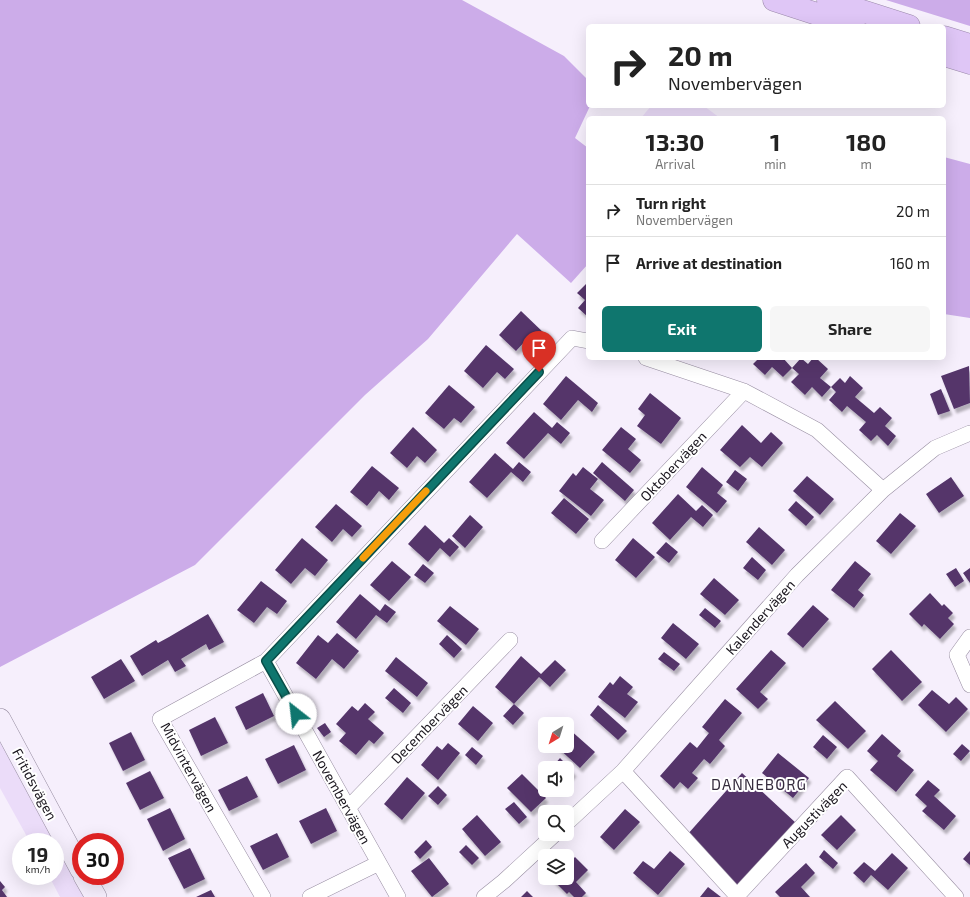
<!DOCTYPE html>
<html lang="en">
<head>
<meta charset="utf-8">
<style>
	body { margin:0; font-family:"Exo 2",sans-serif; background:#f6f6f6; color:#222; height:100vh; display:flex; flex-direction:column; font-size:15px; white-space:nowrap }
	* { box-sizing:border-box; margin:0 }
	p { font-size:13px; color:#767676 }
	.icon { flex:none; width:22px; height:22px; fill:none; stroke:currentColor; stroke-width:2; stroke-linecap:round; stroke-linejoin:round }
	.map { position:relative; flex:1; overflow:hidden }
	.panel { position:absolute; left:586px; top:116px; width:360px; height:244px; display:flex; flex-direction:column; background:#fff; border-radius:6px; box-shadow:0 4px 16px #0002 }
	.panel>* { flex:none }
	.hud { position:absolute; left:586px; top:24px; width:360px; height:84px; border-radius:6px; box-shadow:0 4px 16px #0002; background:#fff; color:#222; overflow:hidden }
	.needle { width:26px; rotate:218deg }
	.buttons { position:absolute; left:538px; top:717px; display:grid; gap:8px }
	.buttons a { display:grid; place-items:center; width:36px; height:36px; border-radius:6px; background:#fff; box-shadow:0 4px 16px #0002; font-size:20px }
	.speed { position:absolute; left:12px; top:833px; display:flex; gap:8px; font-size:20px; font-weight:700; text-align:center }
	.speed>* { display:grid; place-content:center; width:52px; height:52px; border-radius:50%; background:#fff; box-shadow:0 4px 16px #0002; line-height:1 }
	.speed small { font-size:10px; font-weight:400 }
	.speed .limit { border:6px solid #d22; background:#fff; color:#111 }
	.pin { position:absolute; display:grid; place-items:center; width:34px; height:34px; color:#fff; margin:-41px -17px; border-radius:50% 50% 50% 0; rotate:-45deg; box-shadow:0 0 4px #0007 }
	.pin .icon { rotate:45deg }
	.me { position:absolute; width:44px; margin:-22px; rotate:331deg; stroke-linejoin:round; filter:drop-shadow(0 0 3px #0008) }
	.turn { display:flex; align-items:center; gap:14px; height:84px; padding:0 16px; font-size:18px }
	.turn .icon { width:52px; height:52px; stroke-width:2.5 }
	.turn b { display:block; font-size:28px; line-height:34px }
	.eta { display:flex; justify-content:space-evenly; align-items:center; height:68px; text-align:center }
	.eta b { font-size:24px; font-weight:700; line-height:28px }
	.button { display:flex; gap:8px; margin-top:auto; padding:8px 16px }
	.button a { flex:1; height:46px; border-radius:6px; background:#0f766e; color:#fff; font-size:16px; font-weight:700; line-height:46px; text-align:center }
	.button a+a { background:#f6f6f6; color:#222 }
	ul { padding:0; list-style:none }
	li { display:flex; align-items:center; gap:12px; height:52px; padding:0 16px; border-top:1px solid #e0e0e0 }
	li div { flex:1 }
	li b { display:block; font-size:15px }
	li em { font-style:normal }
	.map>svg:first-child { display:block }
	.green { fill:#ebdcf9 }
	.forest { fill:#ccace9 }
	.building { fill:#54366b; filter:url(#shadow) }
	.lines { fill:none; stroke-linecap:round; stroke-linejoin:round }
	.street-casing { stroke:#988ea2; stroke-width:16 }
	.secondary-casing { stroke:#988ea2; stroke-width:22 }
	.highway-casing { stroke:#9a88aa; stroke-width:23 }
	.street { stroke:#fff; stroke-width:15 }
	.secondary { stroke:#f5eefc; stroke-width:21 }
	.highway { stroke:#dfc6f6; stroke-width:22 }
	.route-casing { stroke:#0a4d48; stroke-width:10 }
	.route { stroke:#0f766e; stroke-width:7 }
	.slow { stroke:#f59e0b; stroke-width:7 }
	.labels { text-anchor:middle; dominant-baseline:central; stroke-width:4; stroke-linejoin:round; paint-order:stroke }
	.street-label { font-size:14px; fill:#1a161e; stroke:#fff }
	.neighbourhood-label { font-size:15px; letter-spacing:1px; fill:#352c3d; stroke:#fff }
</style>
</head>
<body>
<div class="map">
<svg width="970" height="897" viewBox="0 0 970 897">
	<defs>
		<filter id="shadow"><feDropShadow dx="2.5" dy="4.5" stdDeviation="1" flood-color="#0004"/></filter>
	</defs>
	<rect width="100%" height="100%" fill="#f6effc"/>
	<path class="green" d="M 651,106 L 704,106 L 720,118 L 641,118 Z
		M 0,739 L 87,897 L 60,897 L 49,876 L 55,876 L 55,842 L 30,842 L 0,788 Z"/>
	<path class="forest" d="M 0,0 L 462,0 L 564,56 L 588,80 L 588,106 L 590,106 L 575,138 L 588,148 L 588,264 L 571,283 L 517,234 L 428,339 L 365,395 L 195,565 L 0,667 Z
		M 886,0 L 970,0 L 970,26 Z
		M 944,157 L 970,164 L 970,318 L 944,314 Z"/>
	<path class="building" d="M 586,284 L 588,285 L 588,317 L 578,308 L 585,300 L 577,293 Z
		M 521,311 L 546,335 L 535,347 L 527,339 L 516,351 L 499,335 Z
		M 486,345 L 514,369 L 505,379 L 497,372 L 483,388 L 464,371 Z
		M 759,358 L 783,358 L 792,368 L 801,358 L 808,364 L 813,358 L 816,358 L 828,369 L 820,378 L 831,387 L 822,397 L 812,387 L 805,395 L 791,382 L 799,374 L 792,368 L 783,377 L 772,367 L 765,375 L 753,364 Z
		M 969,366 L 970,403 L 954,409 L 941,376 Z
		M 566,376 L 598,403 L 592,412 L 578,400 L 561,420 L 543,404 Z
		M 850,376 L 863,388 L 855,397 L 874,413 L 880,407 L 892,418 L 885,426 L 896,436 L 888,446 L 877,435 L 871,441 L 859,430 L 866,422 L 847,406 L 842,412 L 829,400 L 836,392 L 831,387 L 840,378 L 845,383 Z
		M 449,385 L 475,407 L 461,423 L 454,418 L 444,429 L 425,413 Z
		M 941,389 L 950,411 L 938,415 L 930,394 Z
		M 650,393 L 681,418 L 661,444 L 637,426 L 645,415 L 638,409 Z
		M 534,412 L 552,428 L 557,422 L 570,433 L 561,444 L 548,433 L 524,459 L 506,443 Z
		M 742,425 L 761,443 L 771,432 L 783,443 L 762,467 L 750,457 L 740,467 L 720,450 Z
		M 413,427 L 437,450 L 425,463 L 417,456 L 407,468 L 390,453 Z
		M 621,427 L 636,439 L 628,449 L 641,460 L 630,473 L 602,450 Z
		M 495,453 L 513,469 L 519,462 L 531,472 L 523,482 L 511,472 L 487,498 L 469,482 Z
		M 602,462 L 634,490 L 625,501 L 593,473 Z
		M 372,466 L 399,488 L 389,500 L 379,491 L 367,506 L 350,492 Z
		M 583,467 L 598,479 L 590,489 L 604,500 L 591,516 L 559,491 L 573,473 L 576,476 Z
		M 702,467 L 723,485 L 717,493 L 727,501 L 717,513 L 686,487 Z
		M 735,470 L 747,479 L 738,491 L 726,482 Z
		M 807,476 L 834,499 L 820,515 L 793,491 Z
		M 951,477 L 964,496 L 939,513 L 926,494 Z
		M 678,494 L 696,511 L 702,505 L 713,515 L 703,527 L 691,517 L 670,540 L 652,523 Z
		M 564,498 L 589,519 L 576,534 L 551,513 Z
		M 796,501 L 814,517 L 806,526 L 788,510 Z
		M 336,504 L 362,526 L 352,537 L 343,529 L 332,542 L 315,527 Z
		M 900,513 L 916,526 L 891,554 L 876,541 Z
		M 470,515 L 483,527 L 465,548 L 452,536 Z
		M 425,525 L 444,543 L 449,538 L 459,547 L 450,557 L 440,548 L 428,562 L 408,544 Z
		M 759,527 L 785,550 L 772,565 L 746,542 Z
		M 302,538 L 328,560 L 315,576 L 305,568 L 291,584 L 275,570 Z
		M 633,538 L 655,557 L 636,578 L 615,560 Z
		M 666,542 L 678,552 L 669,563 L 656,553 Z
		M 752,557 L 766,570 L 758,580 L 743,568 Z
		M 392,561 L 411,577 L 389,601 L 370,585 Z
		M 855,561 L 871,574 L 858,590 L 864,595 L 854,608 L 831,590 Z
		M 423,564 L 434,573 L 425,583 L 414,575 Z
		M 956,568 L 964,581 L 955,587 L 946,574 Z
		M 970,568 L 970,583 L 963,573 Z
		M 714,578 L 739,600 L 725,615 L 700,594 Z
		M 261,581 L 287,601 L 277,614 L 267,607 L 254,623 L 237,610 Z
		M 930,593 L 942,606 L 944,604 L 953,613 L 948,618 L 954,624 L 940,639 L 924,624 L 922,627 L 909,614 Z
		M 360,594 L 380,611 L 385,604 L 396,612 L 387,623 L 376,615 L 356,639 L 336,622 Z
		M 813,605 L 829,619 L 803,648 L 787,634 Z
		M 450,606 L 479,629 L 466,645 L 437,621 Z
		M 705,608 L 721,621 L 715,628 L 699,615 Z
		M 208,614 L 224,642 L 209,650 L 206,644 L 181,659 L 186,666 L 175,672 L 168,660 L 142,676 L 130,656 L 156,640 L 158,643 L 169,637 Z
		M 673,623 L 699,644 L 686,659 L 661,638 Z
		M 337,633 L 359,651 L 344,669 L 332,659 L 316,679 L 296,663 L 318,635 L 328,643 Z
		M 447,635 L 462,649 L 454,658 L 439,644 Z
		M 771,650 L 786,663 L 760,692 L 768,699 L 758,709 L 736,689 Z
		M 891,650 L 922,682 L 902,701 L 872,669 Z
		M 664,652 L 680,664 L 674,671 L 658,659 Z
		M 521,656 L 541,674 L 555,660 L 566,670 L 550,687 L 539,677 L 514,704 L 524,713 L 513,725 L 503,716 L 514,704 L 495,687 Z
		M 396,657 L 428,683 L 417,697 L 385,671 Z
		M 121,659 L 135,681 L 104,699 L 91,677 Z
		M 620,676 L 633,687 L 627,694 L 638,702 L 625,718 L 598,697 L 610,682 L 613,685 Z
		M 394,688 L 411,703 L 403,713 L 385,698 Z
		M 932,690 L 949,704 L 956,697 L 968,709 L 946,732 L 918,705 Z
		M 263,693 L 274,716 L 246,730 L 235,707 Z
		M 725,699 L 742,713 L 719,740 L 725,746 L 710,764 L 704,759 L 692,773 L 698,778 L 688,789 L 680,782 L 674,789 L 660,776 L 690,742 L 697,748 L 709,733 L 702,727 Z
		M 835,701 L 866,731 L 848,749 L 816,720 Z
		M 365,703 L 375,712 L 368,719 L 384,733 L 374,744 L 369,740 L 356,755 L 339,741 L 346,733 L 336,724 L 352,706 L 358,711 Z
		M 598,705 L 627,731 L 618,740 L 590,715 Z
		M 473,706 L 493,723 L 478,741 L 458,724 Z
		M 215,717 L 228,743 L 201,756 L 189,730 Z
		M 325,723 L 331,732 L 324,737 L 317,728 Z
		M 569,729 L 595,752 L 580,768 L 556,746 L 567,746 L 567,731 Z
		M 131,732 L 145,760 L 123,771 L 109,743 Z
		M 882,734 L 901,751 L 897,756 L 914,770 L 896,792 L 870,770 L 878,761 L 867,751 Z
		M 823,735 L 837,747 L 827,759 L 813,747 Z
		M 448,743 L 460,753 L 438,780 L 421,765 L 437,746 L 442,750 Z
		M 962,744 L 970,751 L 961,761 L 953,754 Z
		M 294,745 L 306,770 L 278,784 L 265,759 Z
		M 472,747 L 483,756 L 476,765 L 465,755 Z
		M 778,753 L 809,778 L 793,798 L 762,773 Z
		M 560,758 L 574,772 L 568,779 L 567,777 L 567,768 L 557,768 L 554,765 Z
		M 150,771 L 164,798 L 140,810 L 126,783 Z
		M 742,773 L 797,824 L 736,888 L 687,835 Z
		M 522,774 L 546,798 L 531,812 L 507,788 Z
		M 247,776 L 258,797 L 229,811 L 218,790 Z
		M 407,777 L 425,793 L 402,820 L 384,804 Z
		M 928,780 L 940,790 L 934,796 L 956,816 L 944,830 L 922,811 L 927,806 L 915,795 Z
		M 438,786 L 447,795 L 438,805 L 428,796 Z
		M 514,802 L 527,817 L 519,824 L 505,809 Z
		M 170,808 L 185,839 L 163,851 L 147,819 Z
		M 326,808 L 337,831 L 311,844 L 299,821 Z
		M 625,809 L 640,822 L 614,850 L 600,837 Z
		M 477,815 L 501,842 L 485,856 L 462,829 Z
		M 841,815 L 856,830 L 837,850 L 821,835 Z
		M 277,833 L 289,857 L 263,870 L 250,846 Z
		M 426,840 L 432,847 L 420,859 L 414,852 Z
		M 466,845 L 479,858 L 472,865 L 459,852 Z
		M 190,848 L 205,879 L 184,889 L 168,858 Z
		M 824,850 L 838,863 L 833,869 L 819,857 Z
		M 670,851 L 685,864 L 658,895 L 633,873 L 643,861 L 654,869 Z
		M 970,851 L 970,865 L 963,859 Z
		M 892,853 L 908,868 L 888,890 L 871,875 L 864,883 L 853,873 L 864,862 L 875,871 Z
		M 575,857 L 588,870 L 576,882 L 586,893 L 582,897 L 574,897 L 569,892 L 567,894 L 552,879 L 554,878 L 567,878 L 567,865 Z
		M 429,858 L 449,884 L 432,897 L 411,871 Z
		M 806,863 L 815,873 L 801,887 L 810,897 L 780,897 L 775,892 Z
		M 0,881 L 5,887 L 2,890 L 7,897 L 0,897 Z
		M 708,887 L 721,897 L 700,897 Z
		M 211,890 L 215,897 L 196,897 Z
		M 527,891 L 533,897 L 521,897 Z"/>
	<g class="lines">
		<g class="street-casing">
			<path id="street" d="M 646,358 L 744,391 L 817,430 L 883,490
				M 602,541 L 744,391
				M 970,637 L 957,655 L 970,685
				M 623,771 L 738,897
				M 348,808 L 510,640
				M 567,823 L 623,771 L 797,575 L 883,490 L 935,448 L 970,433
				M 737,896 L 847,777 L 956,897
				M 263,897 L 160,719 L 266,661
				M 310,897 L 379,863
				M 398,897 L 266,661 L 572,338 L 588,341
				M 484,897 L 504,881 L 555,834"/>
		</g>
		<g class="secondary-casing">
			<path id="secondary" d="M 0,719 L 81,870
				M 84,876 L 96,897"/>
		</g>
		<g class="highway-casing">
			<path id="highway" d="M 774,0 L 854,26
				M 828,0 L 909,26
				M 944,37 L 970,45
				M 944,55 L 970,63"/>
		</g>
		<use href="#street" class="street"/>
		<use href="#secondary" class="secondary"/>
		<use href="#highway" class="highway"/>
	</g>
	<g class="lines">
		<g class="route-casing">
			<path id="route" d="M 296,714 L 266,661 L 539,372"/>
		</g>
		<use href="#route" class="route"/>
		<path class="slow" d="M 363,558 L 426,491"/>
	</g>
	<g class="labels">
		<g class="street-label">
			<text transform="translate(673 466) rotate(-47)">Oktobervägen</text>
			<text transform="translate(760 617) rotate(-48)">Kalendervägen</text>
			<text transform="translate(429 724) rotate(-46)">Decembervägen</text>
			<text transform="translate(189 767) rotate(61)">Midvintervägen</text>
			<text transform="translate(35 784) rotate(62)">Fritidsvägen</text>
			<text transform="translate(342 797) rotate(61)">Novembervägen</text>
			<text transform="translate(814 814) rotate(-46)">Augustivägen</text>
		</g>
		<g class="neighbourhood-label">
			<text x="759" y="784">DANNEBORG</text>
		</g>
	</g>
</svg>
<div class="buttons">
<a><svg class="needle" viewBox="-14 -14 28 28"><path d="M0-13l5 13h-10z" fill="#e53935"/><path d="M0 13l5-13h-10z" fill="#767676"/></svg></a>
<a><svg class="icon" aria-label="sound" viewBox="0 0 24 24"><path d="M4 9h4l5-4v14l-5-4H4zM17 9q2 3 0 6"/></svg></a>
<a><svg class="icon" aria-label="search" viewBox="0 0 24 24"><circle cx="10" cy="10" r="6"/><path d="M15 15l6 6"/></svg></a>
<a><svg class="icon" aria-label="layers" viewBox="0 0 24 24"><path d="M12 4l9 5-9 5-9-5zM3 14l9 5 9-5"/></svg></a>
</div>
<div class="speed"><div>19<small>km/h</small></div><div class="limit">30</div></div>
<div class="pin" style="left:539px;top:372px;background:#d93025"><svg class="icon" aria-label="arrive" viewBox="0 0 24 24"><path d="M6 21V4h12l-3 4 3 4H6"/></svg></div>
<svg class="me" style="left:296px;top:714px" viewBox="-20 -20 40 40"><circle r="19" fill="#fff"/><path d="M0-13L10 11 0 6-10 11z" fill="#0f766e"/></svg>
<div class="hud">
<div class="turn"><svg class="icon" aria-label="right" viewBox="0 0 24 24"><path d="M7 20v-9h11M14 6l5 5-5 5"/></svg><div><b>20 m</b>Novembervägen</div></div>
</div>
<section class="panel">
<div class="eta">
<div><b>13:30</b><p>Arrival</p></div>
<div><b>1</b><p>min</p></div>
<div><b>180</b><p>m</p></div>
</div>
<ul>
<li><svg class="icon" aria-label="right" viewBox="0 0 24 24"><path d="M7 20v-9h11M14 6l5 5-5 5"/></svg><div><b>Turn right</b><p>Novembervägen</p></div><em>20 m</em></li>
<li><svg class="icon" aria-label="arrive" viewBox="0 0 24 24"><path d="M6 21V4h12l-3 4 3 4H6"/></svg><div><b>Arrive at destination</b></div><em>160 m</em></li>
</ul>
<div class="button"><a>Exit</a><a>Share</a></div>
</section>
</div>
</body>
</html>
